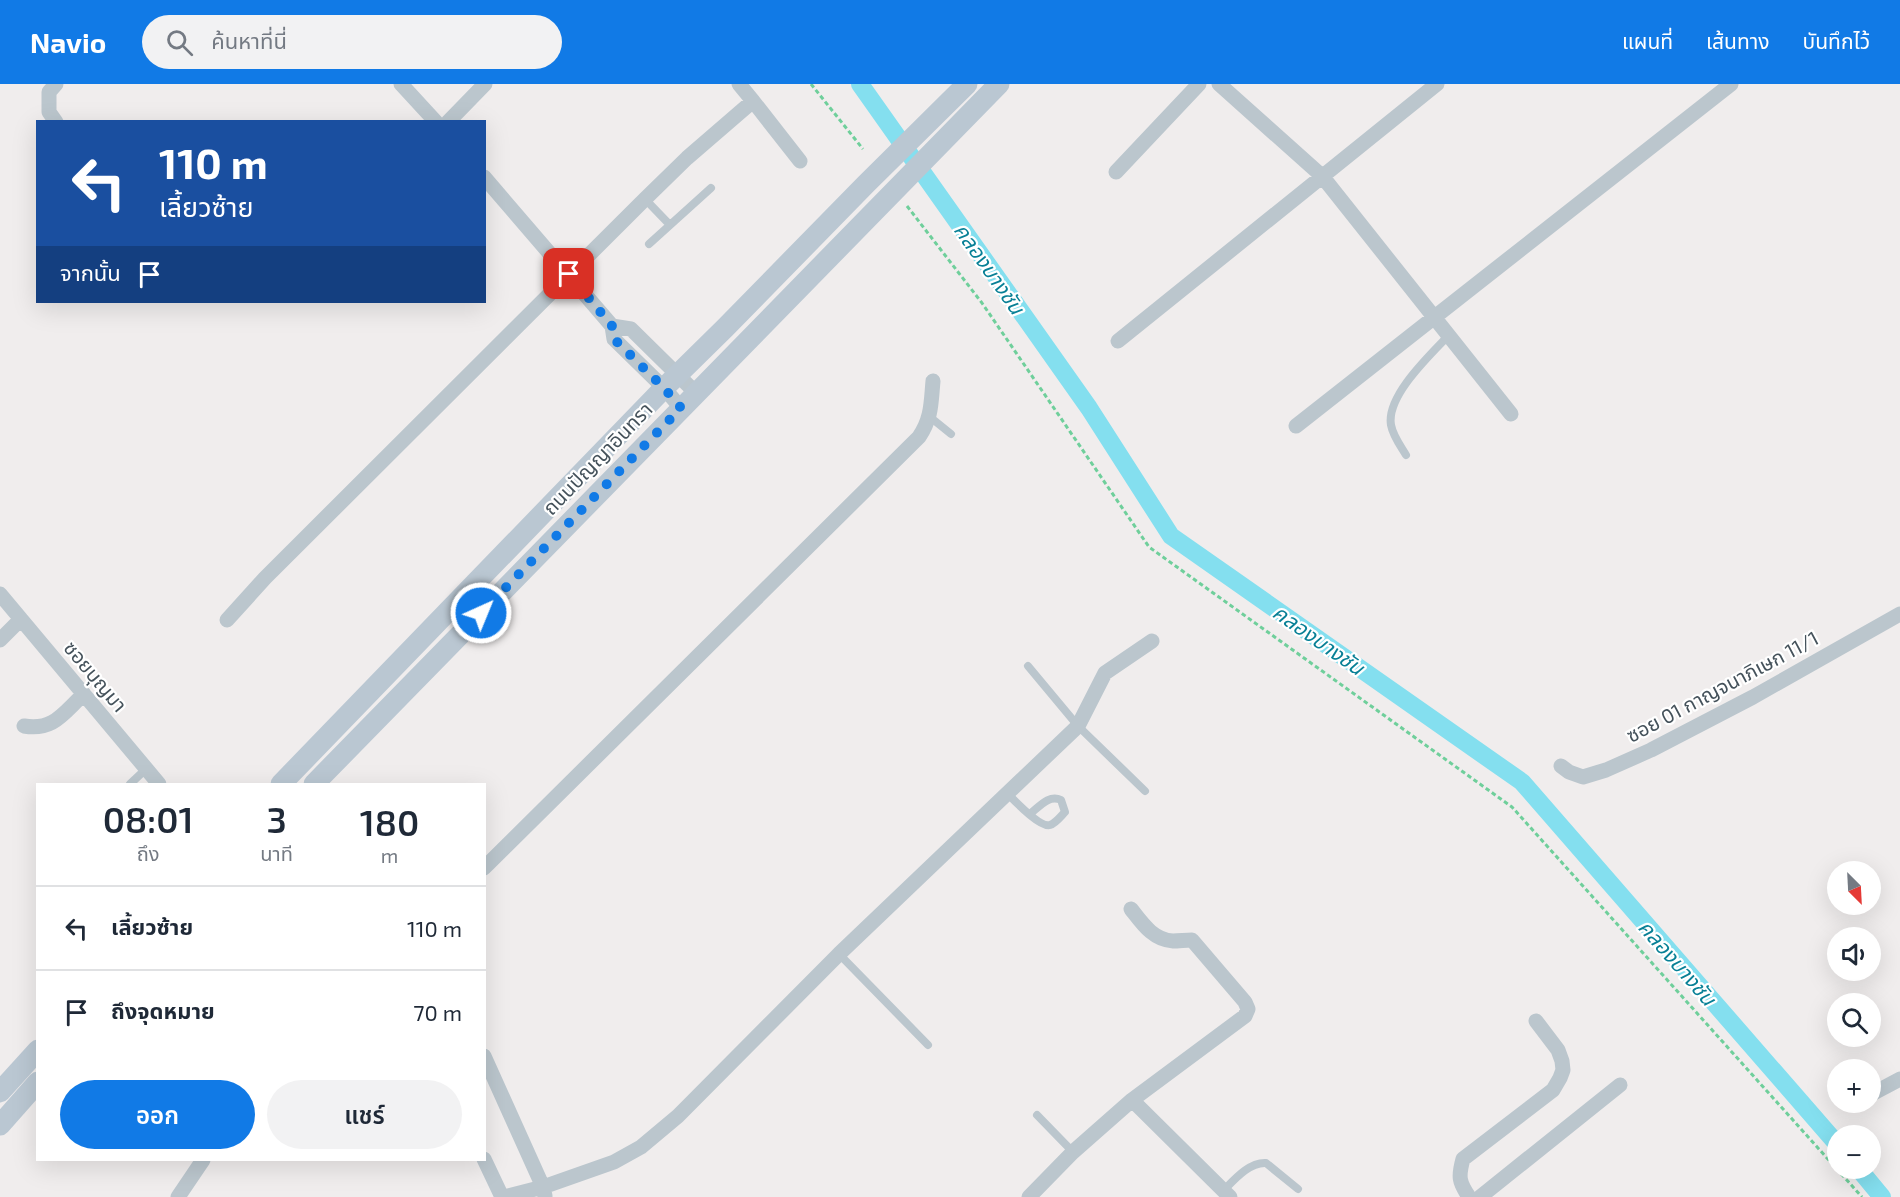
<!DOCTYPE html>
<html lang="th">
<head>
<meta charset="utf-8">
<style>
	body { margin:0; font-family:"Exo 2","Noto Sans Thai",sans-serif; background:#f2f2f3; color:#1f2937; height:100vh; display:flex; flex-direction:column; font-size:22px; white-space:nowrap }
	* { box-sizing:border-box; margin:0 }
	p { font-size:20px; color:#747a83 }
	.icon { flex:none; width:33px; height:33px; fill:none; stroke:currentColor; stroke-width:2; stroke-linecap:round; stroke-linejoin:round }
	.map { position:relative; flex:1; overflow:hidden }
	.drawer { position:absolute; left:36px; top:699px; width:450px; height:378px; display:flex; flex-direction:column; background:#fff; border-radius:0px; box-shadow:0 6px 24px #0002 }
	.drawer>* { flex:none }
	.guide { position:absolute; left:36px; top:36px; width:450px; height:183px; border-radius:0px; box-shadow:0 6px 24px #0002; background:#1a4fa0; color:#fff; overflow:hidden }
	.needle { width:39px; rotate:156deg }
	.buttons { position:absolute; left:1827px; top:777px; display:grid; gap:12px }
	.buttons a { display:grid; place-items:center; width:54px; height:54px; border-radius:50%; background:#fff; box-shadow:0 6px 24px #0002; font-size:30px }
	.pin { position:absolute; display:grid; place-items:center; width:51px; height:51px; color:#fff; margin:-26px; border-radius:12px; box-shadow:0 3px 9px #0006 }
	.me { position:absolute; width:66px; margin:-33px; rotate:44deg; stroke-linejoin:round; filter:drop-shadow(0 0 4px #0008) }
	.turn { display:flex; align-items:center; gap:21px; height:126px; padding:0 24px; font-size:27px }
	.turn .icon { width:78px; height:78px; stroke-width:2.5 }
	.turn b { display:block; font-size:42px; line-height:51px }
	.then { display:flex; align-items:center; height:57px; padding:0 24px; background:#0003; gap:12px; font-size:22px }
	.eta { display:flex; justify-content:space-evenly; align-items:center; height:102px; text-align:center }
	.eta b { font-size:36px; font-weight:600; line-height:42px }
	.primary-button { display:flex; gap:12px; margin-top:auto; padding:12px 24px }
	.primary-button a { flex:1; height:69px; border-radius:36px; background:#117ae6; color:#fff; font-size:24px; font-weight:600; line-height:69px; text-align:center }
	.primary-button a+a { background:#f2f2f3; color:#1f2937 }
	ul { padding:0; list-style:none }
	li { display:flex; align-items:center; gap:18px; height:84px; padding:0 24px; border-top:2px solid #e0e1e3 }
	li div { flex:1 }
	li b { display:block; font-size:22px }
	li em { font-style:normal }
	header { display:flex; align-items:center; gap:36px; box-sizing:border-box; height:84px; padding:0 30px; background:#117ae6; color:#fff }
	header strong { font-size:28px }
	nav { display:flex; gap:33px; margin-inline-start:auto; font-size:21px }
	.search { width:420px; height:54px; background:#f2f2f3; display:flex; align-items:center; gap:15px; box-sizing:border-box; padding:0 21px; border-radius:33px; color:#747a83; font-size:22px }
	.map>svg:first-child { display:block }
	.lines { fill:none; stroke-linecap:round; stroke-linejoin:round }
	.canal { stroke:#84dfef; stroke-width:18 }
	.path { stroke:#6fcf9b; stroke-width:3; stroke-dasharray:4.5 3; stroke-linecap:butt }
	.lane { stroke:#bbc6cd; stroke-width:8 }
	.street { stroke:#bbc6cd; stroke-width:15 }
	.secondary { stroke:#bac7d2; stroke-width:21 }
	.route { stroke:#117ae6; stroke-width:10; stroke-dasharray:0 18 }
	.labels { text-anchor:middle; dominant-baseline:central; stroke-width:4.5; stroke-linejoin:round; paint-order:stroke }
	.street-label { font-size:20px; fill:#45525b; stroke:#fff }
	.water-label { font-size:21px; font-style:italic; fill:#088096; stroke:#fff }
</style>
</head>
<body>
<header>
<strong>Navio</strong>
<div class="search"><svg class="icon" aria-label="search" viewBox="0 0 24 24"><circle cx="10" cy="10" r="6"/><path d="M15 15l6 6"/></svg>ค้นหาที่นี่</div>
<nav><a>แผนที่</a><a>เส้นทาง</a><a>บันทึกไว้</a></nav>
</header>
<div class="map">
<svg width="1900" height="1113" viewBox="0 0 1900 1113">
	<rect width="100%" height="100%" fill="#f0eded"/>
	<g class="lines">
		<path class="canal" d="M 860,0 L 1089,324 L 1171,452 L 1522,698 L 1838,1061
			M 1858,1084 L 1882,1113"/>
		<path class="path" d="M 811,0 L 863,65
			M 907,122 L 982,219 L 1149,463 L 1512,723 L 1862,1113"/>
		<path class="lane" d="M 645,115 L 670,141
			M 649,160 L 711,104
			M 930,333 L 951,350
			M 1406,371 C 1400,361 1393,352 1391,341 C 1386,312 1430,271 1449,251
			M 1028,582 L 1078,642 L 1145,707
			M 130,700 L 146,685
			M 1007,709 C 1014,716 1040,744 1050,741 C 1056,739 1061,732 1065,728 L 1061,716 C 1049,710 1039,723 1030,730
			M 839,870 L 928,961
			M 1037,1031 L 1073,1068
			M 1223,1107 C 1234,1096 1249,1078 1266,1079 L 1298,1105"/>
		<path class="street" d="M 56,0 L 49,8 L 49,28 L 56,38
			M 401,0 L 436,38
			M 739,0 L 753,17
			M 1219,0 L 1322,92 L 1511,330
			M 448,38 L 485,0
			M 1116,88 L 1199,0
			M 484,93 L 612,242 L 614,255 L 664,304 L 681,324
			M 612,242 L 631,245 L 696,309
			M 1118,257 L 1437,0
			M 1296,342 L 1731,0
			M 0,510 L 159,700
			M 227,536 L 265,494 L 645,115 L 687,74 L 753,17 L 800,77
			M 0,556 L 21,535
			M 24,642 C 54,647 63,629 84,610
			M 1561,682 L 1569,688 L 1583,693 L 1606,686 L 1651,666 L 1753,613 L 1900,530
			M 484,784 L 919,353 C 932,334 931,318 933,297
			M 1131,825 C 1142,839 1153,856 1173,857 C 1179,857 1186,856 1192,856 L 1245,918 L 1248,925 L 1245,932 L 1132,1016
			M 484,972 L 543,1103 L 545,1112
			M 1870,1011 L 1900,995
			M 484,1075 L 502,1113
			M 178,1113 L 203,1076
			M 504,1113 L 543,1103 L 614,1078 L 641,1063 L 678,1032 L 839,870 L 1078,642 L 1105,589 L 1152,557
			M 1029,1113 L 1073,1068 L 1132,1016 L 1230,1113
			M 1469,1113 C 1459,1098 1458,1093 1463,1075 L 1553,1006 L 1560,994 L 1563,986 L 1562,977 L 1558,966 L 1536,937
			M 1480,1113 L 1620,1001"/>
		<path class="secondary" d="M 281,700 L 664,304 L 725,244 L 866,100 L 967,0
			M 314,700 L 999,0
			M 0,1008 L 38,966
			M 0,1041 L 38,998"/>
	</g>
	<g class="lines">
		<path class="route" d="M 481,529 L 681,324 L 664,304 L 614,255 L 612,242 L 569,190"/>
	</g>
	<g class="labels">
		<g class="street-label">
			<text transform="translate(597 374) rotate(-46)">ถนนปัญญาอินทรา</text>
			<text transform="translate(96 592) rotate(50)">ซอยบุญมา</text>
			<text transform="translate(1722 602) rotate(-28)">ซอย 01 กาญจนาภิเษก 11/1</text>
		</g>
		<g class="water-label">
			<text transform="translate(990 184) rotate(55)">คลองบางชัน</text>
			<text transform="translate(1319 555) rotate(35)">คลองบางชัน</text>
			<text transform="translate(1678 878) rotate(49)">คลองบางชัน</text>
		</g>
	</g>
</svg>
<div class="buttons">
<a><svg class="needle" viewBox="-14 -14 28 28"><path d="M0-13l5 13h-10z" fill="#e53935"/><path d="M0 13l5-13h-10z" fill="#747a83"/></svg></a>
<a><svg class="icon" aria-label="sound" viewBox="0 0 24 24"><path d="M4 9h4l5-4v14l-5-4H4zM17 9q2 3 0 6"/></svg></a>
<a><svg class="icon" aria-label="search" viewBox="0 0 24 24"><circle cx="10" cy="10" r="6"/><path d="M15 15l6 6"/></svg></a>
<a>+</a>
<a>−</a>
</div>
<div class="pin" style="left:569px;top:190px;background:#d93025"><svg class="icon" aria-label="arrive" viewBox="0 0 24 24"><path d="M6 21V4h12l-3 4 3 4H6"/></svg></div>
<svg class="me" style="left:481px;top:529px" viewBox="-20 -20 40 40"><circle r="17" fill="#117ae6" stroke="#fff" stroke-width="3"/><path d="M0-11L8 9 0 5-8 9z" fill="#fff"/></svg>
<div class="guide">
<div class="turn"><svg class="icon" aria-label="left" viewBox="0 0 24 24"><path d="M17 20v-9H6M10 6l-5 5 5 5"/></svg><div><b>110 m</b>เลี้ยวซ้าย</div></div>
<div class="then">จากนั้น<svg class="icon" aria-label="arrive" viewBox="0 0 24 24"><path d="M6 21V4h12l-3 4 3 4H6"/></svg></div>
</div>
<section class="drawer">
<div class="eta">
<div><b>08:01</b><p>ถึง</p></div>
<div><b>3</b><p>นาที</p></div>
<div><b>180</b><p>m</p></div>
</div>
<ul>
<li><svg class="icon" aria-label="left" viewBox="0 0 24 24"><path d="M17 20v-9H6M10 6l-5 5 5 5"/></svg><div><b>เลี้ยวซ้าย</b></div><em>110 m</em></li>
<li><svg class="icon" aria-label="arrive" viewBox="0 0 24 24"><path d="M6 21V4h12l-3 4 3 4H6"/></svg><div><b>ถึงจุดหมาย</b></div><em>70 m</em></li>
</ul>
<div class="primary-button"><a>ออก</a><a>แชร์</a></div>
</section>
</div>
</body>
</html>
